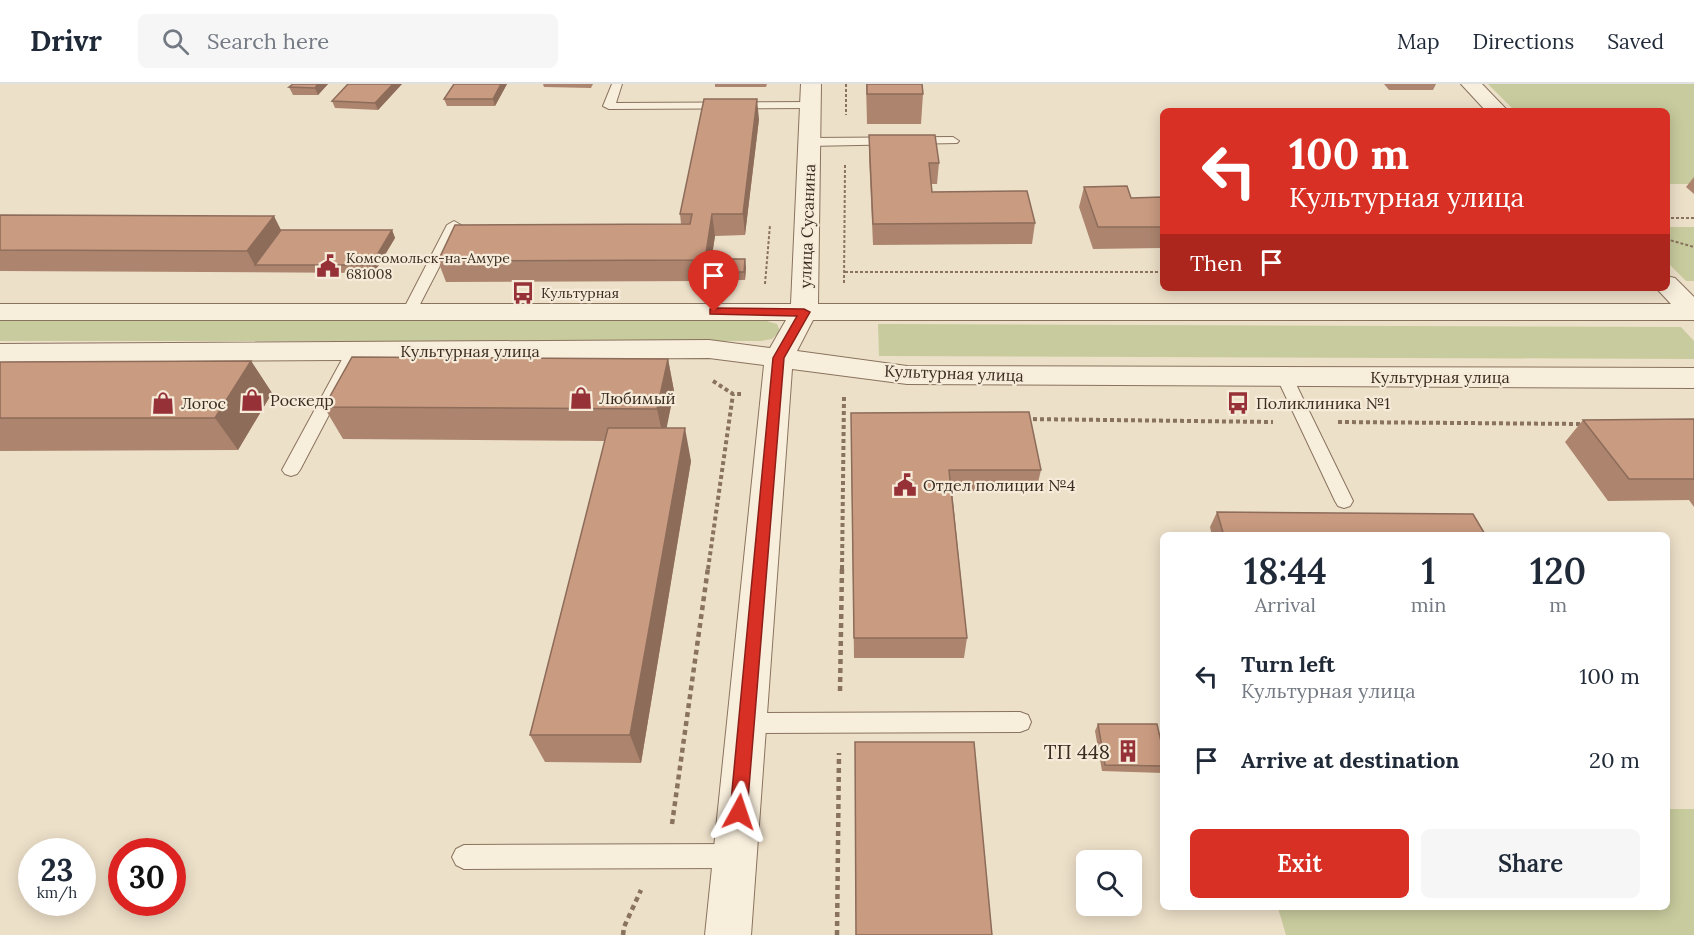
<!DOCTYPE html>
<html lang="en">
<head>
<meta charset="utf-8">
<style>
	body { margin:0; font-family:Lora,serif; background:#f6f6f7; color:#1f2937; height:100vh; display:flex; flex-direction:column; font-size:22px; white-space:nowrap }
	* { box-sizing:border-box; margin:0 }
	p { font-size:20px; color:#747a83 }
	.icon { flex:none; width:33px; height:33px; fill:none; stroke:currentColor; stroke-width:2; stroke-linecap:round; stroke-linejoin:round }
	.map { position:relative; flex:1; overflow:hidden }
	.sheet { position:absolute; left:1160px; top:448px; width:510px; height:378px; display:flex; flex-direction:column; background:#fff; border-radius:9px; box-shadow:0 3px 15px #0003 }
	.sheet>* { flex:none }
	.banner { position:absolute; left:1160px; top:24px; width:510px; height:183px; border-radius:9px; box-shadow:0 3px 15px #0003; background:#d93025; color:#fff; overflow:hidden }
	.fabs { position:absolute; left:1076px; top:766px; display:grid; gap:12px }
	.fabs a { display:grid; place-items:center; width:66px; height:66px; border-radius:9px; background:#fff; box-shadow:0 3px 15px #0003; font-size:30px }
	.speed { position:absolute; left:18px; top:754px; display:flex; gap:12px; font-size:30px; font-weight:700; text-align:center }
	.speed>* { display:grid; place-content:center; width:78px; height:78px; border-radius:50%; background:#fff; box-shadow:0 3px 15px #0003; line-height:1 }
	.speed small { font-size:15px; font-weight:400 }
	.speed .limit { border:9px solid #d22; background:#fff; color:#111 }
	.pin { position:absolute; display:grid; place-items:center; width:51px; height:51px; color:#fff; margin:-62px -26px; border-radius:50% 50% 50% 0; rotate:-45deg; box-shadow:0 0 6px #0007 }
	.pin .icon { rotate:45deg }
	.me { position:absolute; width:66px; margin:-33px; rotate:5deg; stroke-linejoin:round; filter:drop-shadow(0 0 4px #0008) }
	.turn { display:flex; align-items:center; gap:21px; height:126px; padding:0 30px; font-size:27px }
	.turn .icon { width:78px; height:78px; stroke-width:2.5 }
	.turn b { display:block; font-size:42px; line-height:51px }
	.then { display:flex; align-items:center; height:57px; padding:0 30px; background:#0003; gap:12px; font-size:22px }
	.eta { display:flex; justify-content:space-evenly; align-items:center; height:102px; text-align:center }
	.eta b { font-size:36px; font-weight:600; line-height:42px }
	.primary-button { display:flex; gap:12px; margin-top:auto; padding:12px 30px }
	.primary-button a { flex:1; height:69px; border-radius:9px; background:#d93025; color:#fff; font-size:24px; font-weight:600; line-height:69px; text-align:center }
	.primary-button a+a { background:#f6f6f7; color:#1f2937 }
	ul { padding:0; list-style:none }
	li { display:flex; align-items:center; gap:18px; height:84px; padding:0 30px }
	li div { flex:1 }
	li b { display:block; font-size:22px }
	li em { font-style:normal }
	header { display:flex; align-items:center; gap:36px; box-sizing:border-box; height:84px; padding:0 30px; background:#fff; border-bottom:2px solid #e0e1e3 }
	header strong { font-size:28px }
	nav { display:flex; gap:33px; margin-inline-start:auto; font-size:21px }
	.search { width:420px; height:54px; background:#f6f6f7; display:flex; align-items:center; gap:15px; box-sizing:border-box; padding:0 21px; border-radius:9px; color:#747a83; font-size:22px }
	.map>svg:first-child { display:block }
	.green { fill:#c8cb9d }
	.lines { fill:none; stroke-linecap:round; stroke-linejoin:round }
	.lane-casing { stroke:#89735e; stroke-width:2 }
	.street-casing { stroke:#89735e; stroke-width:2 }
	.path-far2 { stroke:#89735e; stroke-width:2; stroke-dasharray:3 2; stroke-linecap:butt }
	.path-far1 { stroke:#89735e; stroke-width:4; stroke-dasharray:4 3; stroke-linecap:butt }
	.path { stroke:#89735e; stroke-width:4.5; stroke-dasharray:5 4; stroke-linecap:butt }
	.lane { fill:#f8eedc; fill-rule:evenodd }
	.street { fill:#f8eedc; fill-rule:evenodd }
	.wall { fill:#ad856f }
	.shaded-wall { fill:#8d6c5a }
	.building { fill:#c99b81; stroke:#8d6c5a; stroke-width:1.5 }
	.route { fill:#d93025; stroke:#8d1f18; stroke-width:1.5 }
	.labels { text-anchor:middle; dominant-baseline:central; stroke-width:4.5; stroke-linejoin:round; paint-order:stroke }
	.far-poi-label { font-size:14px; fill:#3a2c21; stroke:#f5ebd8; text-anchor:start }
	.street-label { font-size:16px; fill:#3a2c21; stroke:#f5ebd8 }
	.poi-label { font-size:16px; fill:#3a2c21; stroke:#f5ebd8; text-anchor:start }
	.near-poi-label { font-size:20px; fill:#3a2c21; stroke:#f5ebd8; text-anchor:end }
</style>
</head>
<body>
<header>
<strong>Drivr</strong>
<div class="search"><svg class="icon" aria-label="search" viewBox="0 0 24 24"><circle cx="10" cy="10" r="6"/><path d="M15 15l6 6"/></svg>Search here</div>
<nav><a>Map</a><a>Directions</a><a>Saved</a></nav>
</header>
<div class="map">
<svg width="1694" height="851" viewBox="0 0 1694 851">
	<rect width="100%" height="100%" fill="#ede0c9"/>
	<path class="green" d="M 1488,0 L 1694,0 L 1694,100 L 1667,100 L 1666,27 L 1515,27 Z
		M 1666,143 L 1694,143 L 1694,197 L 1686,197 L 1667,178 Z
		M 0,236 L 763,236 L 777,240 L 780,247 L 772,255 L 761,257 L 0,257 Z
		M 878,240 L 1681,243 L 1694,257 L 1694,275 L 879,272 Z
		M 1667,725 L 1694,725 L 1694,851 L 1286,851 L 1278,824 L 1666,824 Z"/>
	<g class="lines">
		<g class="lane-casing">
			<path id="lane" d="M 612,0 L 622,0 L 616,19 L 810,18 L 816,21 L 810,24 L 609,25 L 603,22 Z
				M 953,53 L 959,57 L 957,59 L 809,62 L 803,58 L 809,54 Z
				M 454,137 L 461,141 L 416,228 L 409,232 L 404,231 L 402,228 L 447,141 Z
				M 354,263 L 362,268 L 300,386 L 297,390 L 291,392 L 285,390 L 282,386 L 346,268 Z
				M 1284,287 L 1292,292 L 1353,417 L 1350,422 L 1344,424 L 1338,422 L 1335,417 L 1276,292 Z
				M 1020,628 L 1028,631 L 1031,638 L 1028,645 L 1020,648 L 746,649 L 738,646 L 735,639 L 738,632 L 746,629 Z
				M 735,760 L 743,764 L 747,772 L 743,780 L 735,784 L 464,785 L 456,781 L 452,773 L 456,765 L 464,761 Z"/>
		</g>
		<g class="street-casing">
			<path id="street" d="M 801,0 L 821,0 L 818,220 L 1671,220 L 1656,204 L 1666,204 L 1666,192 L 1675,194 L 1694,213 L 1694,236 L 813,236 L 797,267 L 907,282 L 1694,284 L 1694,304 L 907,300 L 792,285 L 751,851 L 705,851 L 764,281 L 709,274 L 0,278 L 0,260 L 709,256 L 770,264 L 786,236 L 0,236 L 0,220 L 791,220 Z
				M 1461,0 L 1482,0 L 1508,27 L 1486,27 Z"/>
		</g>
		<path class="path-far2" d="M 846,0 L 846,31
			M 1666,134 L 1694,134
			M 1666,155 L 1694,163
			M 845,188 L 1162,188
			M 844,199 L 845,81
			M 765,200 L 770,141"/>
		<path class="path-far1" d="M 713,297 L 733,310 L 741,310
			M 1026,335 L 1273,338
			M 1338,338 L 1582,340
			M 708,485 L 733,310
			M 842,485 L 844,312"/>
		<path class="path" d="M 840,607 L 842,484
			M 672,740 L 708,484
			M 623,851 L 624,843 L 641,806
			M 837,851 L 839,669"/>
		<use href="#lane" class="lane"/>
		<use href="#street" class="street"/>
	</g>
	<path class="wall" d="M 293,0 L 328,0 L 318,11 L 293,11 L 289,3 Z
		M 402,0 L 378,26 L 335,24 L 332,17 Z
		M 507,0 L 495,22 L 447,22 L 444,15 Z
		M 543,0 L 593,0 L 591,4 L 544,3 Z
		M 715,0 L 767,0 L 766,3 L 715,3 Z
		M 866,0 L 922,0 L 923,10 L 921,40 L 867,40 Z
		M 1384,0 L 1436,0 L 1433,6 L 1389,6 Z
		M 759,35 L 745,151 L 715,152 L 708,197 L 446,198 L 438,177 L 681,140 L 680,130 Z
		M 869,51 L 939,79 L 937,100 L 931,100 L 932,108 L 1035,139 L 1032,160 L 873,161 L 869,72 Z
		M 1694,93 L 1694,110 L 1686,103 Z
		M 1084,103 L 1131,114 L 1162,113 L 1162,164 L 1093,165 L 1079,123 Z
		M 0,131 L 281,146 L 392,146 L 395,154 L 374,189 L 0,187 Z
		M 746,183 L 745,196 L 732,196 L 731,188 Z
		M 729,184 L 729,192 L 728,201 L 712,201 L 710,193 Z
		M 668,275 L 674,307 L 666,344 L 691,377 L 641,679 L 545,678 L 530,651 L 605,357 L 343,355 L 324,323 Z
		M 251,277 L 272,309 L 238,366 L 0,367 L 0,278 Z
		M 1694,335 L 1694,423 L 1689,416 L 1608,417 L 1565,358 L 1583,336 Z
		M 851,350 L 1041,386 L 1036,407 L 952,407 L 967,554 L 964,574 L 854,574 Z
		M 1217,428 L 1486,452 L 1212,452 L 1210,443 Z
		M 1098,640 L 1162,662 L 1162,689 L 1102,687 L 1095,647 Z
		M 855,658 L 992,851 L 856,851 Z"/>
	<path class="shaded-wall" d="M 318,0 L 328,0 L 318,11 L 315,4 Z
		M 393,0 L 402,0 L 378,26 L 375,19 Z
		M 501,0 L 507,0 L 495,22 L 493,15 Z
		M 757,15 L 759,35 L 745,151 L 743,130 Z
		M 712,130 L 715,152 L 708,197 L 705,176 Z
		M 274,132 L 285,154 L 255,181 L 259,189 L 247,167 Z
		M 392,146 L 395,154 L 374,189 L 371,181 Z
		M 745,175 L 746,183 L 745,196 L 744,188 Z
		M 729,184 L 729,192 L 728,201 L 727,193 Z
		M 668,275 L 674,307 L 664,357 L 657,325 Z
		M 251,277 L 272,309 L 238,366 L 215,334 Z
		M 685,344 L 691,377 L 641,679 L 630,651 Z"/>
	<path class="building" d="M 293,0 L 318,0 L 315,4 L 289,3 Z
		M 348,0 L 393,0 L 375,19 L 332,17 Z
		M 454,0 L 501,0 L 493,15 L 444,15 Z
		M 867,0 L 922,0 L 923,10 L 867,10 Z
		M 704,15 L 757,15 L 743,130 L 712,130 L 705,176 L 438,177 L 455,141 L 690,140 L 692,130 L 680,130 Z
		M 869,51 L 935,51 L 939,79 L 929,79 L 932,108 L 1027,107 L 1035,139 L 873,140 Z
		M 1127,102 L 1131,114 L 1162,113 L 1162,143 L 1098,143 L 1084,103 Z
		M 0,131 L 274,132 L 247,167 L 0,166 Z
		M 281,146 L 392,146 L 371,181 L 255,181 Z
		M 732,175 L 745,175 L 744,188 L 731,188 Z
		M 712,184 L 729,184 L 727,193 L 710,193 Z
		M 352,273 L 668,275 L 657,325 L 324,323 Z
		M 251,277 L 215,334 L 0,334 L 0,278 Z
		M 1029,328 L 1041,386 L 949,386 L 967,554 L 854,554 L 851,329 Z
		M 1694,335 L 1694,395 L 1629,395 L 1583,336 Z
		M 608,344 L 685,344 L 630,651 L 530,651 Z
		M 1217,428 L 1473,430 L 1486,452 L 1224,452 Z
		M 1098,640 L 1157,640 L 1162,662 L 1162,682 L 1105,681 Z
		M 855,658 L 974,658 L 992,851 L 856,851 Z"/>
	<path class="route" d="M 714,224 L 804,225 L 810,228 L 784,274 L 747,728 L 745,734 L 739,736 L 732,734 L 730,728 L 773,274 L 797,232 L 710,230 L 710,225 Z"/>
	<defs>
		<g id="civic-bare" transform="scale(1.8)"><path d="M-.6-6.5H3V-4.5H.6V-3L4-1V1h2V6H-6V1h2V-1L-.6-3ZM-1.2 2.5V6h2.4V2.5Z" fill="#953137" stroke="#f5ebd8" stroke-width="2.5" paint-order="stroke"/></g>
		<g id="bus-bare" transform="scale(1.8)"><path d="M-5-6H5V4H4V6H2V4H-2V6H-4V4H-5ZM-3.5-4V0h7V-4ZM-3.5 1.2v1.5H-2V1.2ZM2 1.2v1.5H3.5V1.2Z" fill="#953137" stroke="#f5ebd8" stroke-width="2.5" paint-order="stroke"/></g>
		<g id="shop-bare" transform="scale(1.8)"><path d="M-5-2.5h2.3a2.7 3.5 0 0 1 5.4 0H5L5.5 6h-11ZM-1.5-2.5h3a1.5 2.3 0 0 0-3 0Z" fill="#953137" stroke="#f5ebd8" stroke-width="2.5" paint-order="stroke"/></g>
		<g id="building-bare" transform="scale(1.8)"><path d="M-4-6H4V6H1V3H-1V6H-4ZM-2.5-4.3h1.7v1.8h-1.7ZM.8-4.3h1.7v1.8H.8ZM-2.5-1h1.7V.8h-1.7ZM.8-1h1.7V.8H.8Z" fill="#953137" stroke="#f5ebd8" stroke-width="2.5" paint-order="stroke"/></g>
	</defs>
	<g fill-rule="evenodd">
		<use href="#civic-bare" x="328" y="182"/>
		<use href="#bus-bare" x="523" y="209"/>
		<use href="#shop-bare" x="581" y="314"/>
		<use href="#shop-bare" x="252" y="316"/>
		<use href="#shop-bare" x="163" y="319"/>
		<use href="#bus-bare" x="1238" y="319"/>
		<use href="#civic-bare" x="905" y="401"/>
		<use href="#building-bare" x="1128" y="667"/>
	</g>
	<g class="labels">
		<g class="far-poi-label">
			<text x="346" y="174">Комсомольск-на-Амуре<tspan x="346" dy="16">681008</tspan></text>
			<text x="541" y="209">Культурная</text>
		</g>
		<g class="street-label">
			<text transform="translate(807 142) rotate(-88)">улица Сусанина</text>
			<text x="470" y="267">Культурная улица</text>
			<text transform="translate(954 289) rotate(2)">Культурная улица</text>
			<text x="1440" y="293">Культурная улица</text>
		</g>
		<g class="poi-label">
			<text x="599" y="314">Любимый</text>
			<text x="270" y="316">Роскедр</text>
			<text x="181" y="319">Логос</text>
			<text x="1256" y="319">Поликлиника №1</text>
			<text x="923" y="401">Отдел полиции №4</text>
		</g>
		<g class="near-poi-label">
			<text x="1110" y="667">ТП 448</text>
		</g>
	</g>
</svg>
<div class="fabs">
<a><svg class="icon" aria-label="search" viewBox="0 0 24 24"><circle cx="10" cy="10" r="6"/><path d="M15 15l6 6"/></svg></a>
</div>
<div class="speed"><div>23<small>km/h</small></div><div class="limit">30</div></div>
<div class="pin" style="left:714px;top:228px;background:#d93025"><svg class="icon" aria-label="arrive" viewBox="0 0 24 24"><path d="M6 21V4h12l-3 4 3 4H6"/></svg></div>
<svg class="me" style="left:739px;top:728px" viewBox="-20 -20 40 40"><path d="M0-17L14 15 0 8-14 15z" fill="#d93025" stroke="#fff" stroke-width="4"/></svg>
<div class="banner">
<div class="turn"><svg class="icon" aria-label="left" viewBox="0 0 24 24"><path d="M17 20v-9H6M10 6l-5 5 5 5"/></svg><div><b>100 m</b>Культурная улица</div></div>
<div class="then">Then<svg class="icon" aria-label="arrive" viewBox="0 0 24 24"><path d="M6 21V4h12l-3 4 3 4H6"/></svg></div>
</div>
<section class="sheet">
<div class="eta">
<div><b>18:44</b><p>Arrival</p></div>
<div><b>1</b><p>min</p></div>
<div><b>120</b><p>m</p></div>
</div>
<ul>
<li><svg class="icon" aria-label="left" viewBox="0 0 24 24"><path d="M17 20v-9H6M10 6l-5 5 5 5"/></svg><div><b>Turn left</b><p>Культурная улица</p></div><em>100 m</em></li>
<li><svg class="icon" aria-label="arrive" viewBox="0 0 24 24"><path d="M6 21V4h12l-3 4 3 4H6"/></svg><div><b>Arrive at destination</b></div><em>20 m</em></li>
</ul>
<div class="primary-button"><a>Exit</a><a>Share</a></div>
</section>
</div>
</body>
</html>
